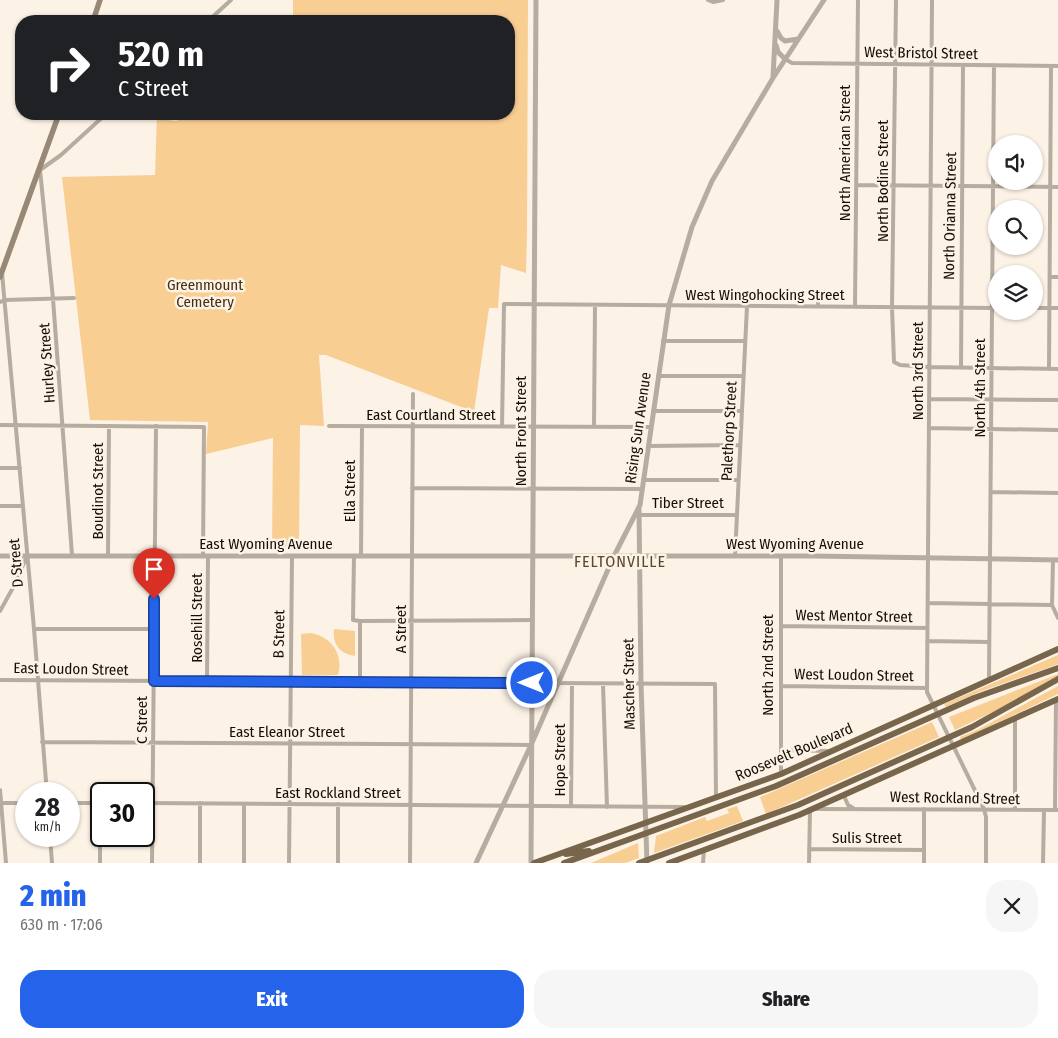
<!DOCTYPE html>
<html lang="en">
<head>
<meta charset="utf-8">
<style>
	body { margin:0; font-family:"Fira Sans Condensed",sans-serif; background:#f6f6f6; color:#202124; height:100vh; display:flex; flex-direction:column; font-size:19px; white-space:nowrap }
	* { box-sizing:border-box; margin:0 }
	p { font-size:16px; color:#757577 }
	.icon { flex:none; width:28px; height:28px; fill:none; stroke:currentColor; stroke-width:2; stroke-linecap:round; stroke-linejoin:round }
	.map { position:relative; height:863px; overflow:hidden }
	.details { display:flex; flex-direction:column; background:#fff; flex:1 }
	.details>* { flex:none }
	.banner { position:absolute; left:15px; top:15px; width:500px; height:105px; border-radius:20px; box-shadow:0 1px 4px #0004; background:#202124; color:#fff; overflow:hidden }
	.tools { position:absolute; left:988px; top:135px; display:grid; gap:10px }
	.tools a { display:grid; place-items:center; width:55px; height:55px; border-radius:50%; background:#fff; box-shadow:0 1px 4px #0004; font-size:25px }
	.speed { position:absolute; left:15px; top:782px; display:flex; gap:10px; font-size:25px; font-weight:700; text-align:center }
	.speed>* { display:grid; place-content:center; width:65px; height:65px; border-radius:50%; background:#fff; box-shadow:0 1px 4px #0004; line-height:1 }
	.speed small { font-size:12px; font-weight:400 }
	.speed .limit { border:2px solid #111; border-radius:8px; background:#fff; color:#111 }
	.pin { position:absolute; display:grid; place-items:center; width:42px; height:42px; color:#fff; margin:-51px -21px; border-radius:50% 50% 50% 0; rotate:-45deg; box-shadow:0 0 5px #0007 }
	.pin .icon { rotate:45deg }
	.me { position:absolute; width:55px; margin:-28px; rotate:270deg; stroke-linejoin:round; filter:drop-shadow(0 0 4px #0008) }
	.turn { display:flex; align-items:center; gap:18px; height:105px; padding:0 20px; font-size:22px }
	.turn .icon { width:65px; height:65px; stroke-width:2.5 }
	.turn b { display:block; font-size:35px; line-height:42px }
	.round { display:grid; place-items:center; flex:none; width:52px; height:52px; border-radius:20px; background:#f6f6f6 }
	.headline { display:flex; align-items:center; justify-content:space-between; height:85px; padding:0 20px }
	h1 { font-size:30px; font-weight:800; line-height:38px; color:#2563eb }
	.button { display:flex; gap:10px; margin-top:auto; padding:10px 20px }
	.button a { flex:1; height:58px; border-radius:20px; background:#2563eb; color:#fff; font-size:20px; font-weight:800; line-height:58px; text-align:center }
	.button a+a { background:#f6f6f6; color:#202124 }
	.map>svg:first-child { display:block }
	.green { fill:#f9ce93 }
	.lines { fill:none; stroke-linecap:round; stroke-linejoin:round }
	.minor { stroke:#b6ac9f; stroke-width:4 }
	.tertiary { stroke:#b6ac9f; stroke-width:5 }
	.secondary { stroke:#978976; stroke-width:5.5 }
	.trunk { stroke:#78664c; stroke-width:6 }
	.route-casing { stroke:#184099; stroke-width:12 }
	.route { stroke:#2563eb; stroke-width:9 }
	.labels { text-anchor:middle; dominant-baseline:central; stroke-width:5; stroke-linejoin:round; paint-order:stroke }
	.street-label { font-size:15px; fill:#160e05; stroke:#fcf2e6 }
	.park-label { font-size:15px; fill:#46300e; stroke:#fcf2e6 }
	.neighbourhood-label { font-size:16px; letter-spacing:1px; fill:#5b482e; stroke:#fcf2e6 }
</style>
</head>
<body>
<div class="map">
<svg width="1058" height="863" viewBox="0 0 1058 863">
	<rect width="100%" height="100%" fill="#fcf2e6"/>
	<path class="green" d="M 293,0 L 528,0 L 527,231 L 526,273 L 501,265 L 498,308 L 489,308 L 474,412 L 326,355 L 319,355 L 324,426 L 300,425 L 299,549 L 272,549 L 273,438 L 206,454 L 208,422 L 90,420 L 62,177 L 155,175 L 157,114 C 165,115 165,121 177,121 L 183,114 L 509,114 L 509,21 L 293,21 Z
		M 334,629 L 355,631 L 355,656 C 340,654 332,644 334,629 Z
		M 311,633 C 332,637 344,655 338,675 L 302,675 L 301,634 Z
		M 1058,655 L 1058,664 L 1053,666 L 982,691 L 946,707 L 944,704 Z
		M 1058,674 L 1058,676 L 999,709 L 955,730 L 949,717 Z
		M 1058,686 L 1058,694 L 961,740 L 960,737 L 979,729 Z
		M 932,722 L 939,737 L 766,814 L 760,797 Z
		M 737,806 L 743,821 L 654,853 L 656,836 L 705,817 L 707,821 L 729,813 L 727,809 Z
		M 638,843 L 639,858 L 625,863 L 591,863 Z"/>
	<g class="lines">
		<path class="minor" d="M 708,0 L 713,2 L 723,0
			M 896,0 L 892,307 L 894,362 L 900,365 L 929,367 L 1058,369
			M 932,0 L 927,692 L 984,809 L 986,817 L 986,863
			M 208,21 L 231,0
			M 785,59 L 792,63 L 1058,66
			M 857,185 L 1058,187
			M 2,273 L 34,629 L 47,794
			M 1050,277 L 1058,277
			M 818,298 L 818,306
			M 0,302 L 5,300 L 74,298
			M 855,307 L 858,0
			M 1034,308 L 1058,308
			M 663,341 L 745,341
			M 961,368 L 963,65
			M 1049,368 L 1051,66
			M 658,376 L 743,376
			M 929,399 L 1058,400
			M 653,411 L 741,411
			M 0,425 L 204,427 L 203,556
			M 329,426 L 651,427
			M 502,426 L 504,304 L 996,308
			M 594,426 L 595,305
			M 929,428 L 1058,430
			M 648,446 L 739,445
			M 0,468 L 20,468
			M 643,480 L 738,480
			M 412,488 L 642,489
			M 991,492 L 1058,493
			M 0,506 L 23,506
			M 638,515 L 737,515
			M 72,555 L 53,299 L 40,170 L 61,155 L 106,114
			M 108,556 L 109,426
			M 354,556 L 353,620 L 360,621 L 532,620
			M 361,556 L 362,426
			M 735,556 L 747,306
			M 1053,560 L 1052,605 L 1058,618
			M 928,603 L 1052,605
			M 0,611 L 15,584 L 26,558
			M 360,621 L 360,683
			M 781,626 L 927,628
			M 34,629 L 154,629
			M 927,641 L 989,642
			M 0,680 L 715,684 L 716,798
			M 989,680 L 994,65
			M 207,681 L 208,556
			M 603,684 L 607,807
			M 781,686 L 927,688
			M 42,742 L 531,745
			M 781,750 L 828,751
			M 781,774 L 781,556
			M 0,790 L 6,863
			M 844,796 L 848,805 L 853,808
			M 0,803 L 26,803
			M 69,803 L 101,803
			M 144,803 L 684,807
			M 571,806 L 572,684
			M 816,809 L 1058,810
			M 1015,810 L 1015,718
			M 1055,810 L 1056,700
			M 50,836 L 52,863
			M 809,849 L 924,850
			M 100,863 L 100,803
			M 152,863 L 156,426
			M 200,863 L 200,803
			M 244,863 L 244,804
			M 289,863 L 292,556
			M 338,863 L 338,804
			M 410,863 L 413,394
			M 703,863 L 704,850
			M 809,863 L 810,811
			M 924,863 L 924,809
			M 1043,863 L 1044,810"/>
		<path class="tertiary" d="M 777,31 L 781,38 L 785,41 L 798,39
			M 776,45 L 778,52 L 785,59
			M 773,77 L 777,0
			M 639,509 L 641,684 L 647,863
			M 0,556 L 813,556 L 1058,560
			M 476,863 L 531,745 L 614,556 L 640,505 L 669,305 L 692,227 L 712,181 L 773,78 L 824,0
			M 531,863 L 536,0"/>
		<path class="secondary" d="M 93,21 L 100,0
			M 0,277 L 59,114"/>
		<path class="trunk" d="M 566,854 L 589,851
			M 534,863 L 781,774 L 1058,649
			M 564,863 L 776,786 L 974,698 L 1058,668
			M 639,863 L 798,805 L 972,727 L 1058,679
			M 669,863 L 799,815 L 1058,699"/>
	</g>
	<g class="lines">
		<g class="route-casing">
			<path id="route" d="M 154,599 L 154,681 L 532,683"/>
		</g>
		<use href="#route" class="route"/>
	</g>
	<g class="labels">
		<g class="street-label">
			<text transform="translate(921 53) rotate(1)">West Bristol Street</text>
			<text transform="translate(845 153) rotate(-90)">North American Street</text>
			<text transform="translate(883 181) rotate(-90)">North Bodine Street</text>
			<text transform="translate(950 216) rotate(-89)">North Orianna Street</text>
			<text x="765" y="295">West Wingohocking Street</text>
			<text transform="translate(47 363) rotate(-94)">Hurley Street</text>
			<text transform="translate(918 371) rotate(-90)">North 3rd Street</text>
			<text transform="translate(980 388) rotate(-90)">North 4th Street</text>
			<text x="431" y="415">East Courtland Street</text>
			<text transform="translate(638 428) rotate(-82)">Rising Sun Avenue</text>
			<text transform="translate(521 431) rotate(-90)">North Front Street</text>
			<text transform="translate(729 431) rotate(-87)">Palethorp Street</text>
			<text transform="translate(98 491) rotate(-90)">Boudinot Street</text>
			<text transform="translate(350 491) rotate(-90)">Ella Street</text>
			<text x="688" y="503">Tiber Street</text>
			<text x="266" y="544">East Wyoming Avenue</text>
			<text x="795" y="544">West Wyoming Avenue</text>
			<text transform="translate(16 563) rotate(-95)">D Street</text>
			<text transform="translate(854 616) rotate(1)">West Mentor Street</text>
			<text transform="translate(197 618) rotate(-90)">Rosehill Street</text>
			<text transform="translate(401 629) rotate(-90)">A Street</text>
			<text transform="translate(279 634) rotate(-89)">B Street</text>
			<text transform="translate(768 665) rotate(-90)">North 2nd Street</text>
			<text transform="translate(71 669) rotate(1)">East Loudon Street</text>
			<text transform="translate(854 675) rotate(1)">West Loudon Street</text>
			<text transform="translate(629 684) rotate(-91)">Mascher Street</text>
			<text transform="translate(142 720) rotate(-90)">C Street</text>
			<text x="287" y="732">East Eleanor Street</text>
			<text transform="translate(794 752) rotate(-23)">Roosevelt Boulevard</text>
			<text transform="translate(560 760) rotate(-90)">Hope Street</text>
			<text x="338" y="793">East Rockland Street</text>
			<text transform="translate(955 798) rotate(1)">West Rockland Street</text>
			<text x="867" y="838">Sulis Street</text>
		</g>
		<g class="park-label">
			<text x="205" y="285">Greenmount<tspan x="205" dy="17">Cemetery</tspan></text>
		</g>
		<g class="neighbourhood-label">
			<text x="620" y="561">FELTONVILLE</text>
		</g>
	</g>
</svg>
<div class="tools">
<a><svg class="icon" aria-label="sound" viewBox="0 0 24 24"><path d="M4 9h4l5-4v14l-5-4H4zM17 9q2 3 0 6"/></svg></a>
<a><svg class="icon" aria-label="search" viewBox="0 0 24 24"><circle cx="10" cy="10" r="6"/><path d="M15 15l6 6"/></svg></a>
<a><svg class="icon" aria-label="layers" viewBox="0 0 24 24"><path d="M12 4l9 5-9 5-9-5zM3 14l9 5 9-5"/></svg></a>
</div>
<div class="speed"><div>28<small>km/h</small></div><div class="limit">30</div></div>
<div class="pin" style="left:154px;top:599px;background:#d93025"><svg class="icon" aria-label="arrive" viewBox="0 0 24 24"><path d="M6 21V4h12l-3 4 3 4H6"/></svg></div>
<svg class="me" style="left:532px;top:683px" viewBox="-20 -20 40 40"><circle r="17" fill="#2563eb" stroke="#fff" stroke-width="3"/><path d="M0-11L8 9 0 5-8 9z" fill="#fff"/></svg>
<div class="banner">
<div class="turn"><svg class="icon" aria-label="right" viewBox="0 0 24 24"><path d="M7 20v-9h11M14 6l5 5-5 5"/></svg><div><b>520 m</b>C Street</div></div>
</div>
</div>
<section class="details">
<div class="headline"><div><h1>2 min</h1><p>630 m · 17:06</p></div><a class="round"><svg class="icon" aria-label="close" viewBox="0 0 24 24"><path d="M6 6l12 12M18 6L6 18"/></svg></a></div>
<div class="button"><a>Exit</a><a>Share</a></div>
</section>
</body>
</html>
